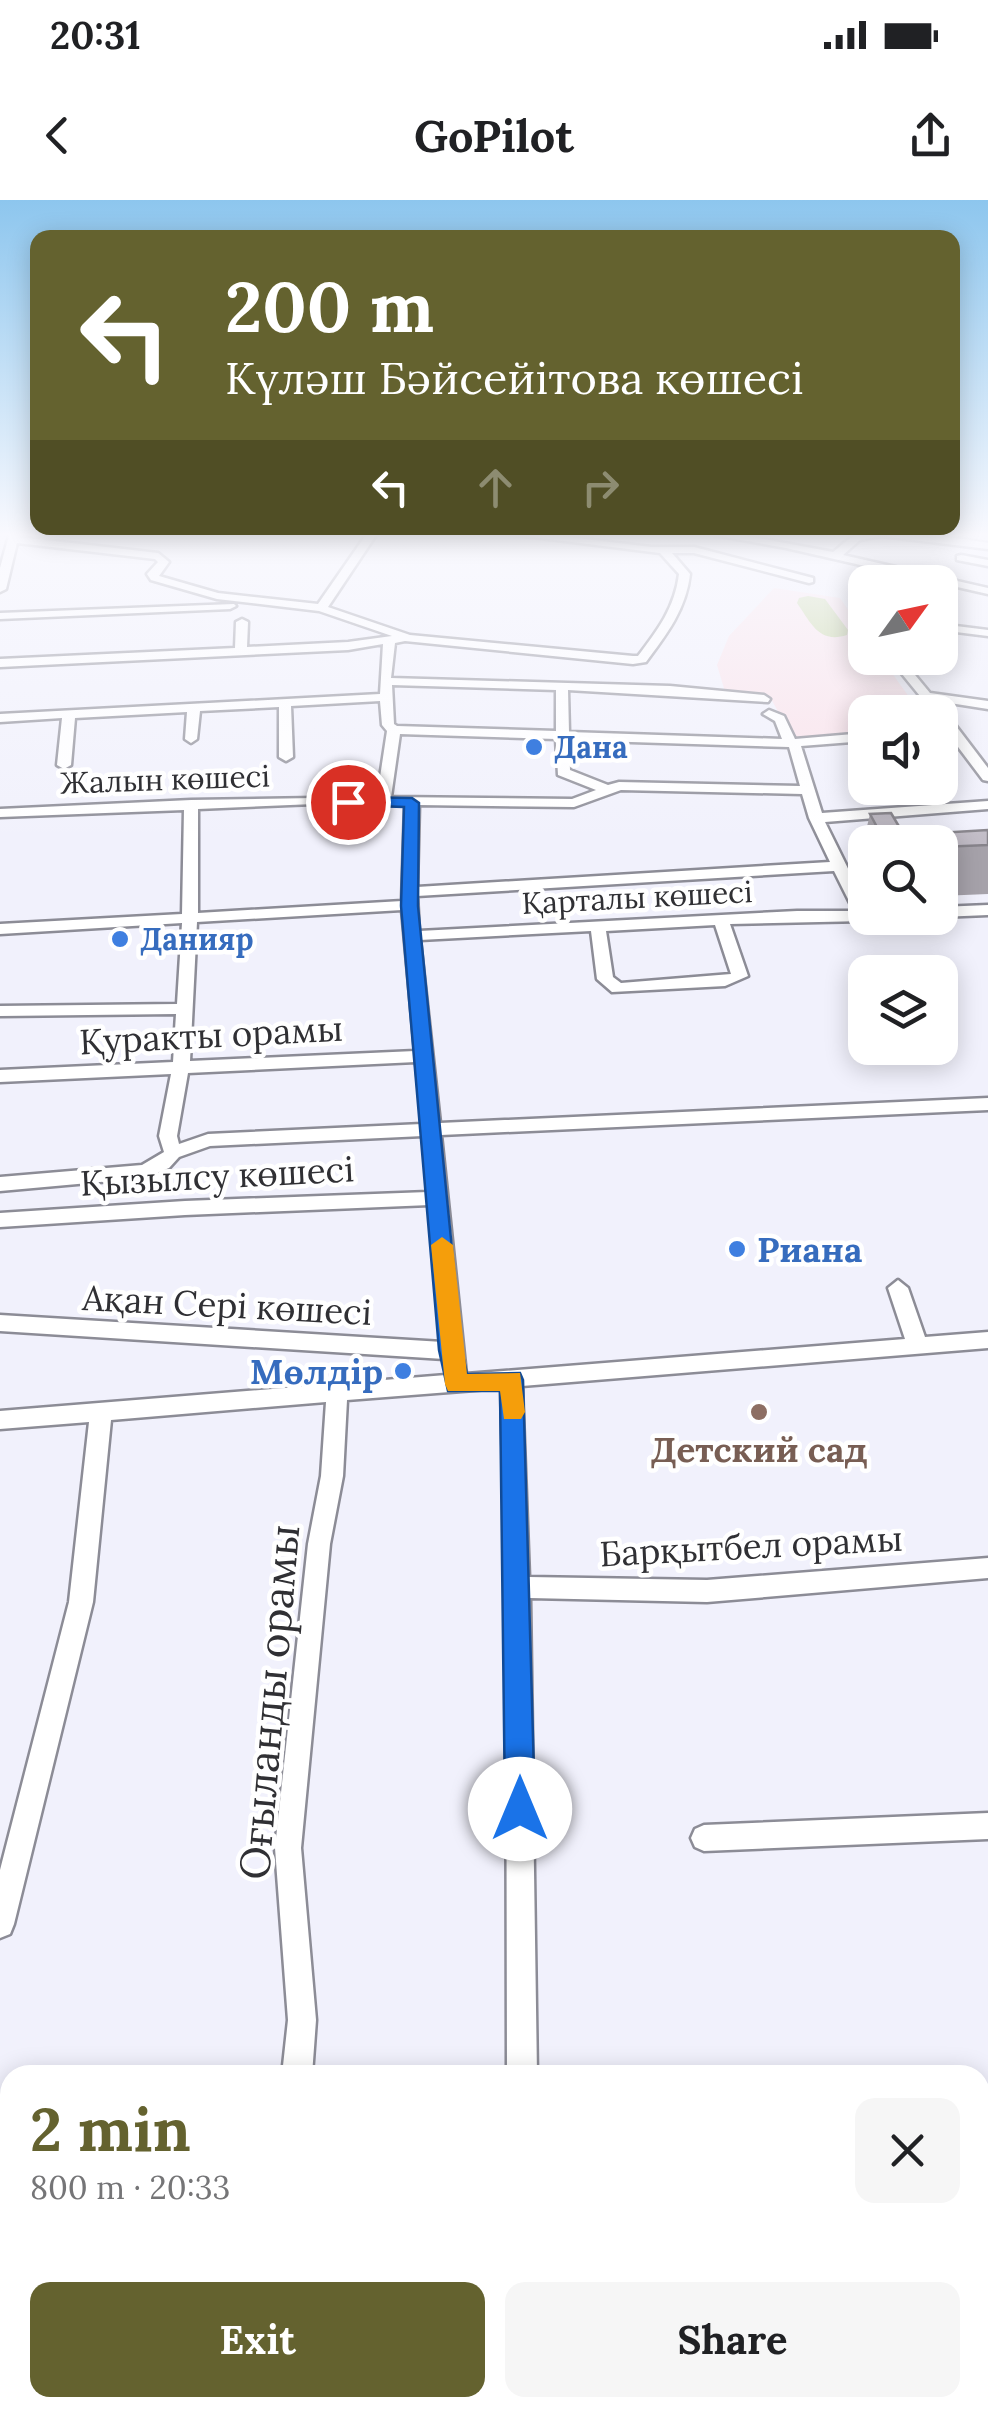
<!DOCTYPE html>
<html lang="en">
<head>
<meta charset="utf-8">
<style>
	body { margin:0; font-family:Lora,serif; background:#f6f6f6; color:#202124; height:100vh; display:flex; flex-direction:column; font-size:38px; white-space:nowrap }
	* { box-sizing:border-box; margin:0 }
	p { font-size:32px; color:#757577 }
	.icon { flex:none; width:55px; height:55px; fill:none; stroke:currentColor; stroke-width:2; stroke-linecap:round; stroke-linejoin:round }
	.map { position:relative; flex:1; overflow:hidden }
	.drawer { position:absolute; left:0px; top:1865px; width:990px; height:352px; display:flex; flex-direction:column; background:#fff; border-radius:30px 30px 0 0; box-shadow:0 5px 25px #0003 }
	.drawer>* { flex:none }
	.guide { position:absolute; left:30px; top:30px; width:930px; height:305px; border-radius:20px; box-shadow:0 5px 25px #0003; background:#64622f; color:#fff; overflow:hidden }
	.needle { width:65px; rotate:57deg }
	.tools { position:absolute; left:848px; top:365px; display:grid; gap:20px }
	.tools a { display:grid; place-items:center; width:110px; height:110px; border-radius:20px; background:#fff; box-shadow:0 5px 25px #0003; font-size:50px }
	.pin { position:absolute; display:grid; place-items:center; width:85px; height:85px; color:#fff; margin:-42px; border:5px solid #fff; border-radius:50%; box-shadow:0 2px 10px #0007 }
	.me { position:absolute; width:110px; margin:-55px; rotate:0deg; stroke-linejoin:round; filter:drop-shadow(0 0 8px #0008) }
	.turn { display:flex; align-items:center; gap:35px; height:210px; padding:0 30px; font-size:45px }
	.turn .icon { width:130px; height:130px; stroke-width:2.5 }
	.turn b { display:block; font-size:70px; line-height:85px }
	.lanes { display:flex; align-items:center; height:95px; padding:0 30px; background:#0003; justify-content:center; gap:50px; direction:ltr }
	.lanes .off { opacity:.35 }
	.round { display:grid; place-items:center; flex:none; width:105px; height:105px; border-radius:20px; background:#f6f6f6 }
	.headline { display:flex; align-items:center; justify-content:space-between; height:170px; padding:0 30px }
	h1 { font-size:60px; font-weight:700; line-height:75px; color:#64622f }
	.button { display:flex; gap:20px; margin-top:auto; padding:20px 30px }
	.button a { flex:1; height:115px; border-radius:20px; background:#64622f; color:#fff; font-size:40px; font-weight:700; line-height:115px; text-align:center }
	.button a+a { background:#f6f6f6; color:#202124 }
	.status { display:flex; justify-content:space-between; align-items:center; height:70px; padding:0 50px; background:#fff; direction:ltr }
	.status svg { height:28px; fill:currentColor }
	header { display:flex; justify-content:space-between; align-items:center; height:130px; padding:0 30px; background:#fff; font-size:45px; font-weight:700 }
	.map>svg:first-child { display:block }
	.education { fill:#fae1e9 }
	.green { fill:#bfd196 }
	.lines { fill:none; stroke-linecap:round; stroke-linejoin:round }
	.minor-casing { stroke:#8c8c96; stroke-width:5 }
	.minor { fill:#fff; fill-rule:evenodd }
	.wall { fill:#a6a2aa }
	.building { fill:#c1bcc6; stroke:#87848b; stroke-width:2.5 }
	.route { fill:#1a73e8; stroke:#114b97; stroke-width:2.5 }
	.slow { fill:#f59e0b }
	.shop-dot { fill:#3f7fe0; stroke:#fff; stroke-width:4 }
	.education-dot { fill:#8d6e63; stroke:#fff; stroke-width:4 }
	.labels { text-anchor:middle; dominant-baseline:central; stroke-width:9; stroke-linejoin:round; paint-order:stroke }
	.far-shop-label { font-size:30px; font-weight:bold; fill:#366cbe; stroke:#fff; text-anchor:start }
	.far-street-label { font-size:30px; fill:#303034; stroke:#fff }
	.street-label { font-size:35px; fill:#303034; stroke:#fff }
	.shop-label { font-size:35px; font-weight:bold; fill:#366cbe; stroke:#fff; text-anchor:start }
	.education-label { font-size:35px; font-weight:bold; fill:#785e54; stroke:#fff }
	.near-street-label { font-size:42px; fill:#303034; stroke:#fff }
</style>
</head>
<body>
<div class="status"><b>20:31</b><svg viewBox="0 0 49 12"><path d="M0 12V9h3v3zM5 12V6h3v6zM10 12V3h3v9zM15 12V0h3v12zM26 1h20v11H26zM47 4h2v5h-2z"/></svg></div>
<header><svg class="icon" aria-label="back" viewBox="0 0 24 24"><path d="M15 5l-7 7 7 7"/></svg>GoPilot<svg class="icon" aria-label="share" viewBox="0 0 24 24"><path d="M12 15V3M7 8l5-5 5 5M5 13v7h14v-7"/></svg></header>
<div class="map">
<svg width="988" height="2216" viewBox="0 0 988 2216">
	<rect width="100%" height="100%" fill="#f1f1fc"/>
	<path class="education" d="M 774,388 L 840,398 L 865,434 L 865,458 L 881,458 L 920,512 L 865,512 L 865,534 L 794,541 L 769,495 L 726,495 L 717,465 L 729,436 Z"/>
	<path class="green" d="M 808,396 L 825,399 L 848,430 L 847,435 C 819,444 811,423 797,403 L 799,398 Z"/>
	<g class="lines">
		<g class="minor-casing">
			<path id="minor" d="M 10,332 L 20,332 L 19,337 L 158,353 L 169,362 L 159,376 L 218,393 L 318,404 L 368,332 L 378,332 L 328,407 L 410,435 L 633,456 L 638,456 C 658,430 675,407 679,374 L 660,353 L 492,332 L 527,332 L 651,347 L 694,347 L 813,378 L 813,382 L 809,383 L 694,353 L 672,353 L 690,374 C 686,409 667,434 646,462 L 633,464 L 405,441 L 395,443 L 391,478 L 670,486 L 764,495 L 770,499 L 768,502 L 568,490 L 569,532 L 782,539 L 775,521 L 763,514 L 769,510 L 784,516 L 795,539 L 865,533 L 865,541 L 801,546 L 822,613 L 988,601 L 988,609 L 825,622 L 865,703 L 865,718 L 872,718 L 865,721 L 730,724 L 748,776 L 725,786 L 612,792 L 597,779 L 591,731 L 420,740 L 440,923 L 988,898 L 988,910 L 441,935 L 466,1174 L 905,1139 L 888,1088 L 898,1080 L 908,1088 L 925,1137 L 988,1132 L 988,1148 L 522,1186 L 529,1377 L 707,1380 L 988,1358 L 988,1378 L 707,1402 L 530,1398 L 537,1875 L 507,1875 L 506,1387 L 501,1188 L 347,1200 L 343,1276 L 330,1344 L 301,1648 L 316,1820 L 312,1875 L 282,1875 L 288,1820 L 275,1648 L 308,1344 L 321,1276 L 326,1202 L 111,1220 L 93,1402 L 14,1724 L 10,1734 L 0,1738 L 0,1670 L 69,1402 L 89,1222 L 0,1229 L 0,1211 L 446,1175 L 444,1159 L 0,1131 L 0,1115 L 443,1142 L 430,1005 L 185,1015 L 0,1027 L 0,1013 L 185,1001 L 428,992 L 423,936 L 210,946 L 179,957 L 169,968 L 144,978 L 0,991 L 0,977 L 142,965 L 164,952 L 159,936 L 171,874 L 0,882 L 0,870 L 173,862 L 176,814 L 0,816 L 0,806 L 177,804 L 182,723 L 0,734 L 0,724 L 182,714 L 184,610 L 0,617 L 0,609 L 191,600 L 377,597 L 387,531 L 382,525 L 380,501 L 291,506 L 293,557 L 286,561 L 279,557 L 279,507 L 200,511 L 197,539 L 191,543 L 185,539 L 187,512 L 75,518 L 71,565 L 64,569 L 57,565 L 62,518 L 0,522 L 0,514 L 380,494 L 383,444 L 348,450 L 0,467 L 0,459 L 235,448 L 236,422 L 242,419 L 248,422 L 247,447 L 348,442 L 392,436 L 319,411 L 217,399 L 151,380 L 147,374 L 158,362 L 155,359 L 17,343 L 6,389 L 0,392 L 0,368 ZM 392,485 L 556,490 L 556,531 L 397,526 L 394,524 ZM 400,534 L 556,539 L 558,575 L 596,590 L 572,599 L 391,597 ZM 569,540 L 789,547 L 800,586 L 619,582 L 608,585 L 570,570 ZM 621,590 L 802,594 L 809,618 L 830,662 L 417,687 L 419,605 L 574,607 ZM 314,604 L 405,605 L 402,701 L 198,713 L 198,609 ZM 834,671 L 854,711 L 797,711 L 419,731 L 417,696 ZM 402,710 L 415,851 L 190,861 L 197,722 ZM 715,725 L 731,774 L 621,783 L 613,777 L 606,731 ZM 416,862 L 422,924 L 208,934 L 179,944 L 177,936 L 188,873 Z
				M 697,332 L 725,332 L 833,352 C 839,348 845,341 852,337 C 876,323 958,339 988,343 L 988,349 L 881,336 L 860,340 L 843,355 L 988,388 L 988,394 L 786,348 Z
				M 961,355 L 988,360 L 988,366 L 957,360 L 957,356 Z
				M 234,404 L 236,406 L 230,409 L 0,419 L 0,413 Z
				M 940,424 L 988,430 L 988,436 L 940,430 Z
				M 889,458 L 901,458 L 930,493 L 988,501 L 988,509 L 937,501 L 988,568 L 988,581 L 983,580 L 940,523 L 940,512 L 933,512 Z
				M 988,705 L 988,715 L 940,717 L 940,707 Z
				M 988,1613 L 988,1639 L 704,1651 L 695,1647 L 691,1638 L 695,1629 L 704,1625 Z
				M 509,2208 L 543,2208 L 543,2216 L 509,2216 Z
				M 783,2208 L 817,2208 L 818,2216 L 784,2216 Z"/>
		</g>
		<use href="#minor" class="minor"/>
	</g>
	<path class="wall" d="M 870,614 L 904,635 L 988,630 L 988,694 L 940,696 L 940,642 L 865,642 L 865,678 L 858,664 Z"/>
	<path class="building" d="M 891,613 L 904,635 L 988,630 L 988,645 L 940,647 L 940,642 L 885,642 L 870,614 Z"/>
	<linearGradient id="sky" x2="0" y2="1"><stop stop-color="#8dc6ee"/><stop offset="0.52" stop-color="#f9f9fe"/><stop offset="1" stop-color="#f9f9fe" stop-opacity="0"/></linearGradient>
	<rect width="988" height="643" fill="url(#sky)"/>
	<path class="route" d="M 348,597 L 412,598 L 419,603 L 418,706 L 462,1150 L 467,1174 L 520,1173 L 523,1180 L 535,1609 L 530,1620 L 520,1624 L 509,1620 L 505,1609 L 500,1191 L 448,1191 L 439,1150 L 401,706 L 404,607 L 343,605 L 343,598 Z"/>
	<path class="slow" d="M 442,1037 L 453,1045 L 467,1174 L 520,1173 L 525,1212 L 521,1219 L 504,1219 L 500,1191 L 448,1191 L 445,1184 L 431,1045 Z"/>
	<g class="shop-dot">
		<circle cx="534" cy="547" r="10"/>
		<circle cx="120" cy="739" r="10"/>
		<circle cx="737" cy="1049" r="10"/>
		<circle cx="403" cy="1171" r="10"/>
	</g>
	<circle class="education-dot" cx="759" cy="1212" r="10"/>
	<g class="labels">
		<g class="far-shop-label">
			<text x="554" y="547">Дана</text>
			<text x="140" y="739">Данияр</text>
		</g>
		<g class="far-street-label">
			<text transform="translate(165 579) rotate(-2)">Жалын көшесі</text>
			<text transform="translate(637 697) rotate(-3)">Қарталы көшесі</text>
		</g>
		<g class="street-label">
			<text transform="translate(211 835) rotate(-3)">Қуракты орамы</text>
			<text transform="translate(217 976) rotate(-3)">Қызылсу көшесі</text>
			<text transform="translate(227 1105) rotate(3)">Ақан Сері көшесі</text>
			<text transform="translate(751 1346) rotate(-3)">Барқытбел орамы</text>
		</g>
		<g class="shop-label">
			<text x="757" y="1049">Риана</text>
			<text x="383" y="1171" text-anchor="end">Мөлдiр</text>
		</g>
		<g class="education-label">
			<text x="759" y="1249">Детский сад</text>
		</g>
		<g class="near-street-label">
			<text transform="translate(269 1502) rotate(-85)">Оғыланды орамы</text>
		</g>
	</g>
</svg>
<div class="tools">
<a><svg class="needle" viewBox="-14 -14 28 28"><path d="M0-13l5 13h-10z" fill="#e53935"/><path d="M0 13l5-13h-10z" fill="#757577"/></svg></a>
<a><svg class="icon" aria-label="sound" viewBox="0 0 24 24"><path d="M4 9h4l5-4v14l-5-4H4zM17 9q2 3 0 6"/></svg></a>
<a><svg class="icon" aria-label="search" viewBox="0 0 24 24"><circle cx="10" cy="10" r="6"/><path d="M15 15l6 6"/></svg></a>
<a><svg class="icon" aria-label="layers" viewBox="0 0 24 24"><path d="M12 4l9 5-9 5-9-5zM3 14l9 5 9-5"/></svg></a>
</div>
<div class="pin" style="left:348px;top:602px;background:#d93025"><svg class="icon" aria-label="arrive" viewBox="0 0 24 24"><path d="M6 21V4h12l-3 4 3 4H6"/></svg></div>
<svg class="me" style="left:520px;top:1609px" viewBox="-20 -20 40 40"><circle r="19" fill="#fff"/><path d="M0-13L10 11 0 6-10 11z" fill="#1a73e8"/></svg>
<div class="guide">
<div class="turn"><svg class="icon" aria-label="left" viewBox="0 0 24 24"><path d="M17 20v-9H6M10 6l-5 5 5 5"/></svg><div><b>200 m</b>Күләш Бәйсейітова көшесі</div></div>
<div class="lanes"><svg class="icon" aria-label="left" viewBox="0 0 24 24"><path d="M17 20v-9H6M10 6l-5 5 5 5"/></svg><svg class="icon off" aria-label="ahead" viewBox="0 0 24 24"><path d="M12 20V5M6 11l6-6 6 6"/></svg><svg class="icon off" aria-label="right" viewBox="0 0 24 24"><path d="M7 20v-9h11M14 6l5 5-5 5"/></svg></div>
</div>
<section class="drawer">
<div class="headline"><div><h1>2 min</h1><p>800 m · 20:33</p></div><a class="round"><svg class="icon" aria-label="close" viewBox="0 0 24 24"><path d="M6 6l12 12M18 6L6 18"/></svg></a></div>
<div class="button"><a>Exit</a><a>Share</a></div>
</section>
</div>
</body>
</html>
